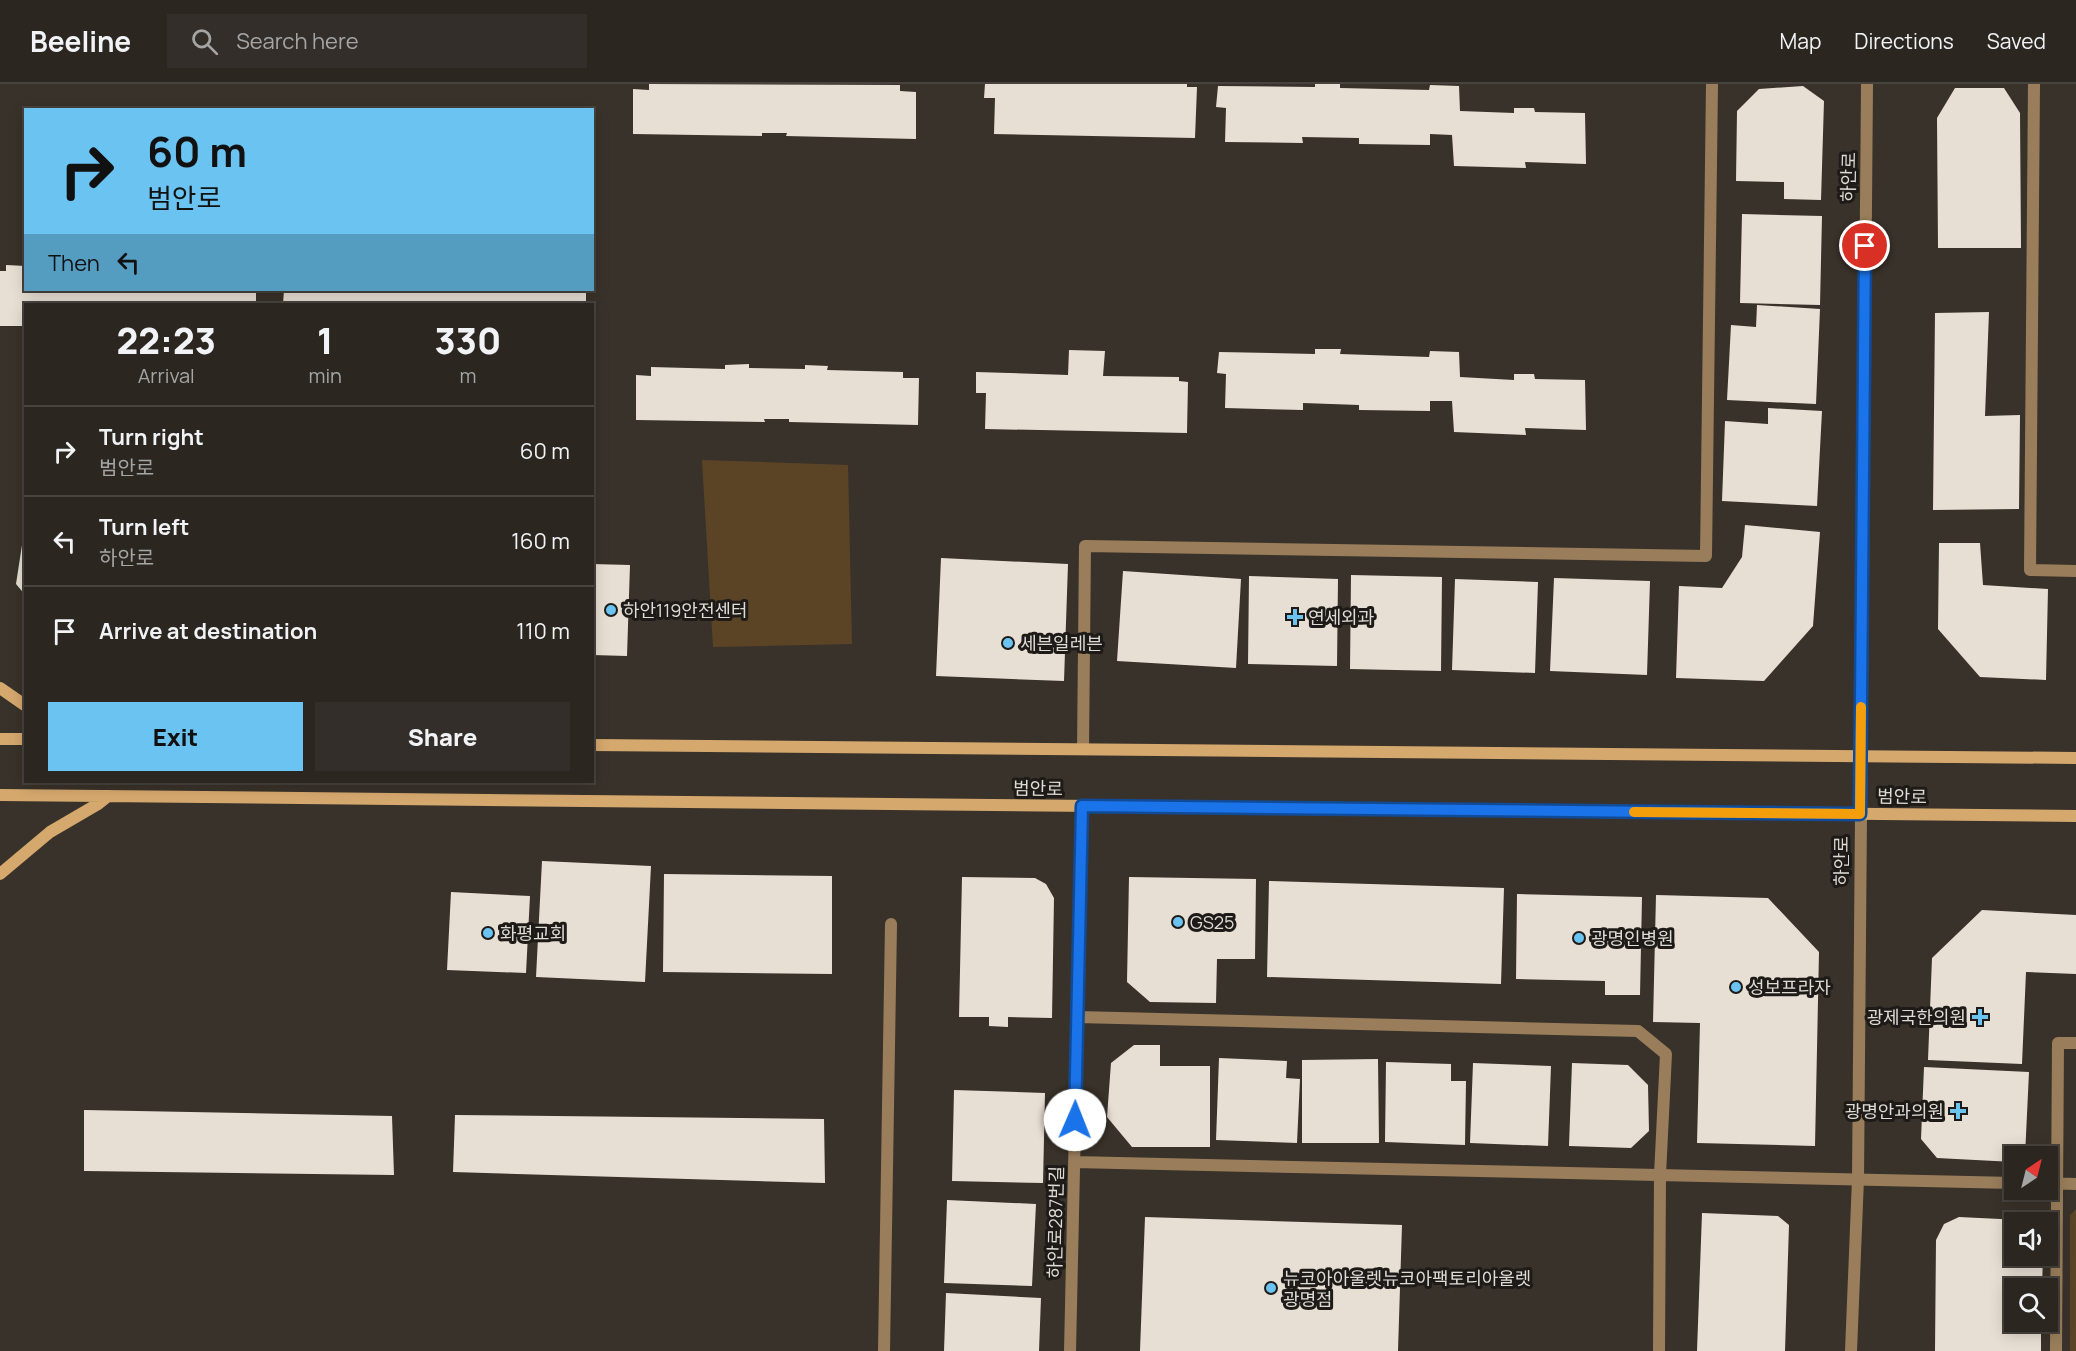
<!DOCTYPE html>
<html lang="en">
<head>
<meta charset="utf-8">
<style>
	body { margin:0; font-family:Manrope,"Noto Sans KR",sans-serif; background:#332e29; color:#f1f3f6; height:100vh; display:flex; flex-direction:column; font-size:22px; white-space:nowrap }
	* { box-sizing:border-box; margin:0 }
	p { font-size:20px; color:#a6a5a5 }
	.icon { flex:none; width:33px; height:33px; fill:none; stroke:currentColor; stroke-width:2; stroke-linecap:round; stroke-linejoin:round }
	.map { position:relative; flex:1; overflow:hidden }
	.drawer { position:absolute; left:24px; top:219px; width:570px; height:480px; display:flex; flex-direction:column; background:#2b2620; border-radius:0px; box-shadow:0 3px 15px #0003,0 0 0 2px #47433e }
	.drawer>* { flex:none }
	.banner { position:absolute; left:24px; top:24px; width:570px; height:183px; border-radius:0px; box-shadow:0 3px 15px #0003,0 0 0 2px #47433e; background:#6ac3f1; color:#111; overflow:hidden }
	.needle { width:39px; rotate:35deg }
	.controls { position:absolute; left:2004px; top:1062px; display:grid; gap:12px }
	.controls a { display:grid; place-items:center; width:54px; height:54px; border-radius:0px; background:#2b2620; box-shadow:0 3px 15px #0003,0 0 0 2px #47433e; font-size:30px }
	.pin { position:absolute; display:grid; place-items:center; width:51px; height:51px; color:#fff; margin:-26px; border:3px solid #fff; border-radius:50%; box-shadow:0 2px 6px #0007 }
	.me { position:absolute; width:66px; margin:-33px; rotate:1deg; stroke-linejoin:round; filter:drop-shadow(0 0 4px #0008) }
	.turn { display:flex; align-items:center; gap:21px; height:126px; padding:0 24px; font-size:27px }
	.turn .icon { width:78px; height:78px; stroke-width:2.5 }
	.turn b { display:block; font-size:42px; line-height:51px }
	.then { display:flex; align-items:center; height:57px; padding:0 24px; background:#0003; gap:12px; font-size:22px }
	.eta { display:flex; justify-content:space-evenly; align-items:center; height:102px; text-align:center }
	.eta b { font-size:36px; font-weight:800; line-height:42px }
	.cta { display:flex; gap:12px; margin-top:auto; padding:12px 24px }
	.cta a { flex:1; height:69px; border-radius:0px; background:#6ac3f1; color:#111; font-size:24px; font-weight:800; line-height:69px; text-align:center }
	.cta a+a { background:#332e29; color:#f1f3f6 }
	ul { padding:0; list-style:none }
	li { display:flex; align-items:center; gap:18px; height:90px; padding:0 24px; border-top:2px solid #47433e }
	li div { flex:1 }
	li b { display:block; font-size:22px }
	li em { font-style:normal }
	header { display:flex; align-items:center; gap:36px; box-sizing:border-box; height:84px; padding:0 30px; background:#2b2620; border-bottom:2px solid #47433e }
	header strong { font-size:28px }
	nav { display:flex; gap:33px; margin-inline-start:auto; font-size:21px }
	.search { width:420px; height:54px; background:#332e29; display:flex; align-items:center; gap:15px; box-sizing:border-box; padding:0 21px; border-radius:0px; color:#a6a5a5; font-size:22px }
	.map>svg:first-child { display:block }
	.green { fill:#5b4426 }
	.building { fill:#e8dfd4 }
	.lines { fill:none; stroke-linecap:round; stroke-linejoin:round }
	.service { stroke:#9a7e5b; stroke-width:12 }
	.tertiary { stroke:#9a7e5b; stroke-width:12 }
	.secondary { stroke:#d5a86e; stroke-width:12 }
	.route-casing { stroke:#114b97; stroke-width:15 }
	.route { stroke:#1a73e8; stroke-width:10 }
	.slow { stroke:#f59e0b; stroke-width:10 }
	.poi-dot { fill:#6ac3f1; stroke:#1e1a17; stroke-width:2 }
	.labels { text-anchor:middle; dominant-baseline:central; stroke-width:6; stroke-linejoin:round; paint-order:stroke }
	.street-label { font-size:18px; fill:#dedad4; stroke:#1e1a17 }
	.poi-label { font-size:18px; fill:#dedad4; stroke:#1e1a17; text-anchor:start }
</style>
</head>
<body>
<header>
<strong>Beeline</strong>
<div class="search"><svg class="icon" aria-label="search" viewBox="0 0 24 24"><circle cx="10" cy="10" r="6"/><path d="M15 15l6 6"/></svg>Search here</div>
<nav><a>Map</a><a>Directions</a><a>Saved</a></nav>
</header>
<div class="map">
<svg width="2076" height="1267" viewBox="0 0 2076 1267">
	<rect width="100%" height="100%" fill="#39322a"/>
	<path class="green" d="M 702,376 L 848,381 L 852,560 L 713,563 Z
		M 2076,1125 L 2076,1267 L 2070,1267 L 2070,1131 Z"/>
	<path class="building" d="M 649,0 L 900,1 L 900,7 L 916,8 L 916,55 L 786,52 L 787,49 L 762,49 L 762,52 L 633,50 L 633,5 L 649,6 Z
		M 985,0 L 1187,0 L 1187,3 L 1197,3 L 1195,54 L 994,50 L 995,14 L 984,14 Z
		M 1315,0 L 1340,0 L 1340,4 L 1429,6 L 1430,1 L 1459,2 L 1460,27 L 1514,29 L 1514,24 L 1534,24 L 1535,28 L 1585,29 L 1586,80 L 1525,78 L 1526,84 L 1454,82 L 1452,51 L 1430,50 L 1430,61 L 1359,60 L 1359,54 L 1302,53 L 1303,59 L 1225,58 L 1226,24 L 1216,23 L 1218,2 L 1315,3 Z
		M 1803,2 L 1824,17 L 1821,116 L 1784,115 L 1784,98 L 1736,97 L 1737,27 L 1759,5 Z
		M 1955,4 L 2004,4 L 2020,29 L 2021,164 L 1938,164 L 1937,34 Z
		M 1742,130 L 1822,132 L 1820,221 L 1740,219 Z
		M 6,181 L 26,182 L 26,206 L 256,206 L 256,220 L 26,220 L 26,242 L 0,242 L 0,187 L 6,187 Z
		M 284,206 L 586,206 L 586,220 L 283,220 Z
		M 1757,221 L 1820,225 L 1816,320 L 1727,316 L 1731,241 L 1756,243 Z
		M 1989,228 L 1985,332 L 2020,331 L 2019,425 L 1933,426 L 1935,229 Z
		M 1315,265 L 1341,265 L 1340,270 L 1429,273 L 1430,267 L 1459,268 L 1460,293 L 1514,296 L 1514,290 L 1534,290 L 1535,295 L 1585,296 L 1586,346 L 1525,344 L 1526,351 L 1454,348 L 1452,317 L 1430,317 L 1430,327 L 1359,326 L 1359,321 L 1303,319 L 1303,326 L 1225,324 L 1226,290 L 1217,289 L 1219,268 L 1315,270 Z
		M 1069,266 L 1105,267 L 1103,292 L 1179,293 L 1179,297 L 1188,298 L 1187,349 L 985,345 L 986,309 L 976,309 L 976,288 L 1068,291 Z
		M 749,280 L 749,284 L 805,285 L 805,281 L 828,282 L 827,286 L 903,288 L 903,294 L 919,294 L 918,341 L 789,338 L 789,335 L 764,335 L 765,338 L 636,336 L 636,291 L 651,292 L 651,283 L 725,285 L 725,281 Z
		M 1768,324 L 1822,327 L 1817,422 L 1722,417 L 1725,337 L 1768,340 Z
		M 1745,441 L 1820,448 L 1813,542 L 1764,597 L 1676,594 L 1679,502 L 1722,504 L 1742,473 Z
		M 24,448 L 26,448 L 26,512 L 16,500 Z
		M 1939,459 L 1980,459 L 1983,501 L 2048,505 L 2046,596 L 1980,593 L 1938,545 Z
		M 941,474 L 1068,480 L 1064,597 L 936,592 Z
		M 592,480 L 630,481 L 627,572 L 592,571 Z
		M 1123,487 L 1241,495 L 1236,584 L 1117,577 Z
		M 1351,491 L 1442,493 L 1441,587 L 1350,585 Z
		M 1249,492 L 1338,495 L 1337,582 L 1248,580 Z
		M 1554,494 L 1650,497 L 1647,591 L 1550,587 Z
		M 1455,495 L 1538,498 L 1535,589 L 1452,586 Z
		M 542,777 L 651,782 L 645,898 L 536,893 Z
		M 664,790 L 832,792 L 832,890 L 663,888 Z
		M 962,793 L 1035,794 L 1046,800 L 1054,814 L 1052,934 L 1008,933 L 1008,943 L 989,942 L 989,933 L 959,933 Z
		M 1129,793 L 1256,795 L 1255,875 L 1217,875 L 1216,919 L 1150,918 L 1127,898 Z
		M 1269,797 L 1504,804 L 1501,900 L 1267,893 Z
		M 451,808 L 530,812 L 526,889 L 447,886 Z
		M 1517,810 L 1642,813 L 1640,911 L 1605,911 L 1605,897 L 1516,895 Z
		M 1656,811 L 1768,814 L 1819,868 L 1815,1062 L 1697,1059 L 1700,939 L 1653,938 Z
		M 1982,826 L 2076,831 L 2076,890 L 2026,888 L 2022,980 L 1928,976 L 1932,874 Z
		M 1134,961 L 1160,961 L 1160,982 L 1210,982 L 1210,1063 L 1132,1063 L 1107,1033 L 1111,979 Z
		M 1219,974 L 1287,977 L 1286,994 L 1300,995 L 1297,1059 L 1216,1056 Z
		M 1378,975 L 1379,1059 L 1302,1059 L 1302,976 Z
		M 1386,978 L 1451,980 L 1451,997 L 1466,997 L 1465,1061 L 1385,1058 Z
		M 1473,979 L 1551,982 L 1548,1062 L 1470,1059 Z
		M 1572,979 L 1628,981 L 1648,1001 L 1649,1047 L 1631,1064 L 1569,1062 Z
		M 1924,983 L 2029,988 L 2025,1072 L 2014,1072 L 2014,1078 L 1937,1074 L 1921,1055 Z
		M 954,1006 L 1045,1009 L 1043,1099 L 952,1097 Z
		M 84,1026 L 392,1032 L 394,1091 L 84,1087 Z
		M 455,1031 L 824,1035 L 825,1099 L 453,1088 Z
		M 947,1116 L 1036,1120 L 1032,1202 L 944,1199 Z
		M 1702,1129 L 1778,1132 L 1789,1141 L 1785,1267 L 1697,1267 Z
		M 1145,1133 L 1402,1141 L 1398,1267 L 1140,1267 Z
		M 1959,1133 L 2021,1136 L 2026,1138 L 2014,1138 L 2014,1172 L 2043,1172 L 2042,1204 L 2014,1204 L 2014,1238 L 2041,1238 L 2041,1267 L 1935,1267 L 1936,1156 L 1944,1140 Z
		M 946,1209 L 1041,1214 L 1039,1267 L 944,1267 Z"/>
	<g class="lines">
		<path class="service" d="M 2034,0 L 2030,486 L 2076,487
			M 1083,665 L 1085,462 L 1706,472 L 1712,0
			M 1077,933 L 1638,947 L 1666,970 L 1660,1091 L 1659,1267
			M 1074,1078 L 2014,1099
			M 2048,1099 L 2076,1100
			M 884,1267 L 891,840
			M 1070,1267 L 1082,722
			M 2056,1267 L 2058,959 L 2076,959"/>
		<path class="tertiary" d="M 1851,1267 L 1858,1095 L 1867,0"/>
		<path class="secondary" d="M 0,604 L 26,622
			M 0,655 L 26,655
			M 592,661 L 2076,674
			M 0,711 L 2076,732
			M 0,790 L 50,748 L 98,720 L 108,712"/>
	</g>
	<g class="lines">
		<g class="route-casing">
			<path id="route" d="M 1075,1036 L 1082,722 L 1860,730 L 1865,162"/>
		</g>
		<use href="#route" class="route"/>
		<path class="slow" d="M 1634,728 L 1860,730 L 1861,623"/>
	</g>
	<g class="poi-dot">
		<circle cx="611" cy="526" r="6"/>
		<path d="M1292 524h6v6h6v6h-6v6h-6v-6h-6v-6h6z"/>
		<circle cx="1008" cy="559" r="6"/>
		<circle cx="1178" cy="838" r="6"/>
		<circle cx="488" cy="849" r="6"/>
		<circle cx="1579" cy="854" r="6"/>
		<circle cx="1736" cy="903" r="6"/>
		<path d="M1977 924h6v6h6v6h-6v6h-6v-6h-6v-6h6z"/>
		<path d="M1955 1018h6v6h6v6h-6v6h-6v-6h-6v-6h6z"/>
		<circle cx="1271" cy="1204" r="6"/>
	</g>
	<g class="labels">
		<g class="street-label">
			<text transform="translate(1848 93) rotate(-89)">하안로</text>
			<text transform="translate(1038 704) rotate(1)">범안로</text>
			<text transform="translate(1902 712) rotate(1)">범안로</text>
			<text transform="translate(1841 777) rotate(-90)">하안로</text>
			<text transform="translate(1055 1138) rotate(-89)">하안로287번길</text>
		</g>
		<g class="poi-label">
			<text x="623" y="526">하안119안전센터</text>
			<text x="1308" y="533">연세외과</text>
			<text x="1020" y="559">세븐일레븐</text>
			<text x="1190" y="838">GS25</text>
			<text x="500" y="849">화평교회</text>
			<text x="1591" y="854">광명인병원</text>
			<text x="1748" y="903">성보프라자</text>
			<text x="1966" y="933" text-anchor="end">광제국한의원</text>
			<text x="1944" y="1027" text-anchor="end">광명안과의원</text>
			<text x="1283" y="1194">뉴코아아울렛뉴코아팩토리아울렛<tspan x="1283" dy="21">광명점</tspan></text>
		</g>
	</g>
</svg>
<div class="controls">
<a><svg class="needle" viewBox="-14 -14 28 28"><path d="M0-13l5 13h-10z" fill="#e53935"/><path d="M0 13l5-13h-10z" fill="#a6a5a5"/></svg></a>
<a><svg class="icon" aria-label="sound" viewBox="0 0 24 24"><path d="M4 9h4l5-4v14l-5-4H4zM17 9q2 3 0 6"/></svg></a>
<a><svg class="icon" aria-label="search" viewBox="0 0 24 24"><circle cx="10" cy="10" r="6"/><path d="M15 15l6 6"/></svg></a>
</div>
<div class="pin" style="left:1865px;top:162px;background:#d93025"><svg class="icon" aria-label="arrive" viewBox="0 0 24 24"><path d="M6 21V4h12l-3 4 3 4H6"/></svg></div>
<svg class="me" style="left:1075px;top:1036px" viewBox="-20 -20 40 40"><circle r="19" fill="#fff"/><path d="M0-13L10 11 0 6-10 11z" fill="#1a73e8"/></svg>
<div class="banner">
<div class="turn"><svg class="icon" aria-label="right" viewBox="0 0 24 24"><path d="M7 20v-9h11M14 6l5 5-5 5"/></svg><div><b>60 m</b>범안로</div></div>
<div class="then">Then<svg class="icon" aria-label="left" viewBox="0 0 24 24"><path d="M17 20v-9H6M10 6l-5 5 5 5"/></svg></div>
</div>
<section class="drawer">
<div class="eta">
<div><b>22:23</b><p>Arrival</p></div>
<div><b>1</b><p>min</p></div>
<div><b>330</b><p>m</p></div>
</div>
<ul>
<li><svg class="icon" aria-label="right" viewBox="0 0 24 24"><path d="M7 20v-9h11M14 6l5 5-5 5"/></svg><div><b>Turn right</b><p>범안로</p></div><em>60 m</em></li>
<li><svg class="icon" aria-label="left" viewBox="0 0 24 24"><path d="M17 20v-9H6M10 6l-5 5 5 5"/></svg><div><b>Turn left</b><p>하안로</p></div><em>160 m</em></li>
<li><svg class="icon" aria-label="arrive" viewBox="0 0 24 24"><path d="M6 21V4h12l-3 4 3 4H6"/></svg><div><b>Arrive at destination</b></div><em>110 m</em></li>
</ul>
<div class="cta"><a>Exit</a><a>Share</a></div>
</section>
</div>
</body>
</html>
